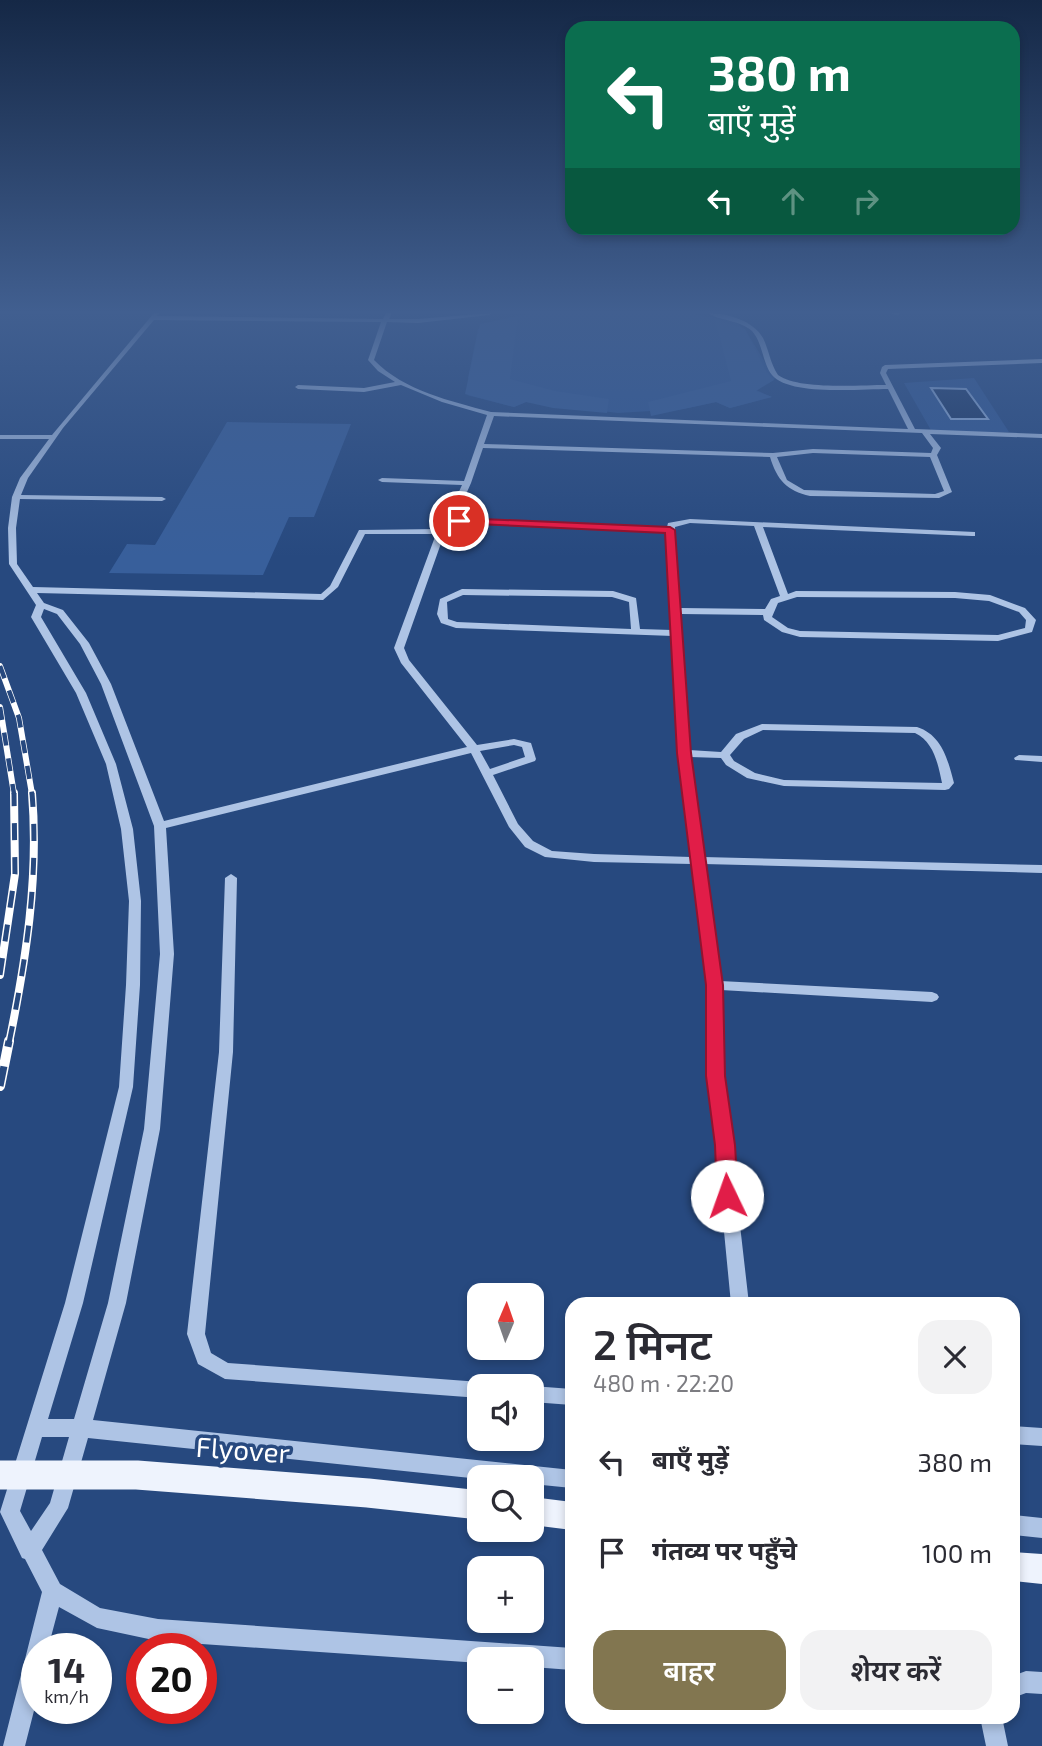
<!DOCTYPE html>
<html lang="hi">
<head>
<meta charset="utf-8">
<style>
	body { margin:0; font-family:"Exo 2","Noto Sans Devanagari",sans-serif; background:#f2f2f3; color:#2b2b33; height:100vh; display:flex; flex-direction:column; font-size:26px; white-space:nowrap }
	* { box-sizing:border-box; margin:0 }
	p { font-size:23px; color:#7c7c81 }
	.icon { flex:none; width:38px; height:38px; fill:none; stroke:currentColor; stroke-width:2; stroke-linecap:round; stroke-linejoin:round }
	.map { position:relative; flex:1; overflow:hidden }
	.sheet { position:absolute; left:565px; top:1297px; width:455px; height:427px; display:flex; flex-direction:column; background:#fff; border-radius:21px; box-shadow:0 4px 10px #0003 }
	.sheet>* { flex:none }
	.guide { position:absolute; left:565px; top:21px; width:455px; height:214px; border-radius:21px; box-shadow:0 4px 10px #0003; background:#0b6e4f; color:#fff; overflow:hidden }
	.needle { width:46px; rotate:2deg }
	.controls { position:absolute; left:467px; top:1283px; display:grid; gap:14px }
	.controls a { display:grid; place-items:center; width:77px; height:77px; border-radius:14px; background:#fff; box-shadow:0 4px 10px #0003; font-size:35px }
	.speed { position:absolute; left:21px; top:1633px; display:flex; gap:14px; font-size:35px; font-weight:700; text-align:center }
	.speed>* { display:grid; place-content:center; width:91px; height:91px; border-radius:50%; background:#fff; box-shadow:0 4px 10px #0003; line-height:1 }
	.speed small { font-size:18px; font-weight:400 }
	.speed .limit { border:10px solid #d22; background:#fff; color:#111 }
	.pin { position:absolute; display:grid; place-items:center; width:60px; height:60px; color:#fff; margin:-30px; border:4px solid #fff; border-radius:50%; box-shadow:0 2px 7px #0007 }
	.me { position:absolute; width:77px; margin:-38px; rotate:357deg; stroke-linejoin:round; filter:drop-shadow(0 0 5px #0008) }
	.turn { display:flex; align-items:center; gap:24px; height:147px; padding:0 28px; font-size:32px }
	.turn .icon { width:91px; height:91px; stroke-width:2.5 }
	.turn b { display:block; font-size:49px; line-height:60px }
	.lanes { display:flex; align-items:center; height:66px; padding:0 28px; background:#0003; justify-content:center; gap:35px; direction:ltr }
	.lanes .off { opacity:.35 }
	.round { display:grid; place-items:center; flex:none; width:74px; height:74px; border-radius:21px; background:#f2f2f3 }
	.summary { display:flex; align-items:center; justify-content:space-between; height:119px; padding:0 28px }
	h1 { font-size:42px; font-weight:600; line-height:52px }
	.action { display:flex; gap:14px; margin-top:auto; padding:14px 28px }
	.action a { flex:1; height:80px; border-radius:21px; background:#827650; color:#fff; font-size:28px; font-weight:600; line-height:80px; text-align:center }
	.action a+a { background:#f2f2f3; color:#2b2b33 }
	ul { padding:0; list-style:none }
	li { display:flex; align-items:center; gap:21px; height:91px; padding:0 28px }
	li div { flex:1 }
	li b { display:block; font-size:26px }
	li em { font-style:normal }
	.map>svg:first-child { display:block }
	.green { fill:#325996 }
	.water { fill:#1b355f; stroke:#a2bee6; stroke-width:2 }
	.building { fill:#385f9b }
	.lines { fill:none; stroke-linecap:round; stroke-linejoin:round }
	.minor { fill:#aec4e5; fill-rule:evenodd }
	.major { fill:#eef3fd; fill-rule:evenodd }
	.rail-far2-casing { stroke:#fff; stroke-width:6 }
	.rail-far1-casing { stroke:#fff; stroke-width:8 }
	.rail-casing { stroke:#fff; stroke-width:10 }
	.rail-far2 { stroke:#27497f; stroke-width:4.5; stroke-dasharray:13; stroke-linecap:butt }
	.rail-far1 { stroke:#27497f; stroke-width:5; stroke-dasharray:17; stroke-linecap:butt }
	.rail { stroke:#27497f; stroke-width:7; stroke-dasharray:20; stroke-linecap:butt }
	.major-bridge { stroke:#eef3fd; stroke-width:29 }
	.route { fill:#e11d48; stroke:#92132f; stroke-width:2 }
	.labels { text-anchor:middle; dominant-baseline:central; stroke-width:7; stroke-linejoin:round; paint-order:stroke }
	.near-street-label { font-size:28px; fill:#fff; stroke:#27497f }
</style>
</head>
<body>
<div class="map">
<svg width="1042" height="1746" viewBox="0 0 1042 1746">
	<rect width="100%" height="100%" fill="#27497f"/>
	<path class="green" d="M 535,313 L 688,313 L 736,322 L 746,331 L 775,379 L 756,390 L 772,397 L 730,408 L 716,402 L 683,409 L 618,413 L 526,402 L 514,407 L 467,395 L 486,388 L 468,378 L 478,329 L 495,321 Z
		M 974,378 L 1009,432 L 932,432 L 904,383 Z"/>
	<path class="water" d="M 931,388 L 966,389 L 988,419 L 951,419 Z"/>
	<path class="building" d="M 518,316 L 510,379 L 555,391 L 609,399 L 607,413 L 553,408 L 526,402 L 514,407 L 465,394 L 480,324 Z
		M 715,319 L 745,329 L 766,371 L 774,380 L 756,391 L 772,397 L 730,408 L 716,402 L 651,416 L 648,402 L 731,381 Z
		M 227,422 L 351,424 L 314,517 L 289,517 L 263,575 L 109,573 L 127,544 L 155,545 Z"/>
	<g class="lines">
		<path class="minor" d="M 154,313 L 160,313 L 157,316 L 383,319 L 386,313 L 392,313 L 389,319 L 418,319 L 492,313 L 489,315 L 418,323 L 387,322 L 374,360 C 404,391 451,401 491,412 L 908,429 L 888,389 C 861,389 789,396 772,375 C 762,362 763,343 752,331 C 740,320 720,321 708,313 C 727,313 754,321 763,338 C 769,350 770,363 778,375 C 798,390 860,385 886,385 L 880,373 L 882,367 L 885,365 L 1042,359 L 1042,363 L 888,369 L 886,373 L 915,429 L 1042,434 L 1042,438 L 930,434 L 941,448 L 937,455 L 952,492 L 939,498 L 810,496 C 787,491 777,480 770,457 L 483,448 L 471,483 L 455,519 L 667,527 L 668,523 L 690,519 L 975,532 L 975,536 L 972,536 L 763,527 L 788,594 L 796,591 L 955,592 L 990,595 L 1025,608 L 1036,620 L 1032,632 L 998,641 L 800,637 L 782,632 L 764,620 L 763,615 L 681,614 L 689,750 L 721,752 L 736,734 L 762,724 L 917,727 C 942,735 948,760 954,783 L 949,789 L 945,790 L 784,786 L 747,778 L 726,765 L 721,758 L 690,757 L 703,857 L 1042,865 L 1042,873 L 704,864 L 720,981 L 932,992 L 937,994 L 939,997 L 937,1000 L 932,1002 L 721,990 L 723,1076 L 749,1304 L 731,1304 L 709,1076 L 707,985 L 692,864 L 594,862 L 545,857 L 525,847 L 509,827 L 471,753 L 166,828 L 174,954 L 160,1129 L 126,1303 L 93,1420 L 572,1470 L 572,1488 L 532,1484 L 532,1477 L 480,1477 L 480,1479 L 88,1438 L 68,1508 L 42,1550 L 60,1584 L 100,1608 L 158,1619 L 572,1648 L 572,1670 L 532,1667 L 532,1659 L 480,1659 L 480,1663 L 158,1641 L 97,1628 L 59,1607 L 48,1648 L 37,1648 L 37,1699 L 25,1746 L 3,1746 L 42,1592 L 25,1559 L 22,1558 L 0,1512 L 65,1303 L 119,1087 L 126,985 L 129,901 L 121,829 L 106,764 L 76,693 L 31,617 L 36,605 L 9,564 L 8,528 L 12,497 L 20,478 L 49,439 L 0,439 L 0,435 L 52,435 ZM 154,320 L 381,322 L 368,360 L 378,371 L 395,382 L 364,388 L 298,385 L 295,387 L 298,389 L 364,392 L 401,385 L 442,402 L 487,415 L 464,481 L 382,478 L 378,480 L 382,482 L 462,485 L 445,522 L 439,529 L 359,530 L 330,586 L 321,594 L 33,587 L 17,564 L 16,528 L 20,499 L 162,501 L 166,499 L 162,497 L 21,495 L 28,478 L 63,428 ZM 494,416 L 922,433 L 933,448 L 931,453 L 813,449 L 773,453 L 484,444 ZM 813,453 L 930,457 L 944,491 L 935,494 L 804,490 L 787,480 L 777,457 ZM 459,523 L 667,532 L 672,630 L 640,629 L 636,598 L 613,591 L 462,589 L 440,599 L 437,614 L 441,623 L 456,628 L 673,636 L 679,753 L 691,857 L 594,854 L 552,851 L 533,841 L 518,824 L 493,775 L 535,761 L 536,759 L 531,743 L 514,739 L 477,745 L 409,660 L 404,648 L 445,532 L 452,525 ZM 690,523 L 754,526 L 780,596 L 771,599 L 765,609 L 680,608 L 675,527 ZM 365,534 L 436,534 L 394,648 L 401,663 L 467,747 L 164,821 L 111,684 L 89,643 L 63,610 L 44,603 L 37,593 L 323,600 L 338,587 ZM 463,595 L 612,597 L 629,602 L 631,629 L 457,622 L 448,619 L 447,602 ZM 797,597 L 955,598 L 989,601 L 1019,612 L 1026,620 L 1025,628 L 998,635 L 800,631 L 788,628 L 772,617 L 778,603 ZM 44,609 L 57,614 L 80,644 L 101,684 L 154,826 L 160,954 L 144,1129 L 108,1303 L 74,1419 L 48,1419 L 83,1303 L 133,1087 L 140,985 L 141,901 L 133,829 L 116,764 L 86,693 L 41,617 ZM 763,730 L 915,733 C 934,742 938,764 942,783 L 784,780 L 755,773 L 734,761 L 730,755 L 744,739 ZM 514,745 L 522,747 L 525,757 L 490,769 L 480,751 ZM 42,1437 L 69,1437 L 50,1503 L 31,1531 L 20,1511 Z
			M 888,313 L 901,313 L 898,315 Z
			M 1019,755 L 1042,756 L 1042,762 L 1015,760 L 1014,758 Z
			M 231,874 L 237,878 L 233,1052 L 205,1334 L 211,1353 L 228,1363 L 480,1382 L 487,1386 L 480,1386 L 480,1398 L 225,1379 L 198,1364 L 187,1334 L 219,1052 L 225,878 Z
			M 531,1386 L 532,1386 L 572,1389 L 572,1405 L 532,1402 Z
			M 1013,1426 L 1042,1428 L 1042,1446 L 1013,1444 Z
			M 1013,1515 L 1042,1518 L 1042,1538 L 1013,1535 Z
			M 1026,1671 L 1042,1672 L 1042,1694 L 1026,1693 L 1013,1698 L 1013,1676 Z
			M 980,1717 L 1002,1717 L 1008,1746 L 986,1746 Z"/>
		<path class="major" d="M 532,1497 L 572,1502 L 572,1530 L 532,1525 Z
			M 1013,1552 L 1042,1554 L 1042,1584 L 1013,1581 Z"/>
		<g class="rail-far2-casing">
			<path id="rail-far2" d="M 0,666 L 19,718 L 32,794
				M 0,707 L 14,794"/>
		</g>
		<g class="rail-far1-casing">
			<path id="rail-far1" d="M 0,975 L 15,874 L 14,793
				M 9,1043 C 26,960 39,877 32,793"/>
		</g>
		<g class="rail-casing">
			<path id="rail" d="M 0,1086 L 9,1041"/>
		</g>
		<use href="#rail-far2" class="rail-far2"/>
		<use href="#rail-far1" class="rail-far1"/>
		<use href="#rail" class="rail"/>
		<path class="major-bridge" d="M 0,1475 L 137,1475 L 368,1493 L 480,1505"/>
	</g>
	<linearGradient id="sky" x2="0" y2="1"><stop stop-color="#152846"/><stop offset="0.56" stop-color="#415f90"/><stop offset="1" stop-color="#415f90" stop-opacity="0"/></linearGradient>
	<rect width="1042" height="557" fill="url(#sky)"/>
	<path class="route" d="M 459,518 L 670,527 L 675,530 L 691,753 L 723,985 L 725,1076 L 735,1145 L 738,1196 L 735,1202 L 727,1204 L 720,1202 L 717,1196 L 715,1145 L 706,1076 L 706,985 L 677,753 L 665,533 L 455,523 L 455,519 Z"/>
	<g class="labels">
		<g class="near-street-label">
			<text transform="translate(243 1449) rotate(4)">Flyover</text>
		</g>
	</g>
</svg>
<div class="controls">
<a><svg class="needle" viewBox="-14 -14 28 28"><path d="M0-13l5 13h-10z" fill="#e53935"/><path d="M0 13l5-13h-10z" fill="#7c7c81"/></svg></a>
<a><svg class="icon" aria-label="sound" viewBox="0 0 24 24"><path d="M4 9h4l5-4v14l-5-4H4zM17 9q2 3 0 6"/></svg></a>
<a><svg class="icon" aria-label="search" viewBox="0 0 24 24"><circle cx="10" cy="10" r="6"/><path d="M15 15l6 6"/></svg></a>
<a>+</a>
<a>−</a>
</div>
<div class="speed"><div>14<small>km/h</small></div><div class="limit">20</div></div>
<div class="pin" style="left:459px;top:521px;background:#d93025"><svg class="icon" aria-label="arrive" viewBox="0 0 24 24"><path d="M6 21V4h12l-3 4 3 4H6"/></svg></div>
<svg class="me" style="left:727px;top:1196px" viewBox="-20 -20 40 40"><circle r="19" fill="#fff"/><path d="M0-13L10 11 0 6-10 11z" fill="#e11d48"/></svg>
<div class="guide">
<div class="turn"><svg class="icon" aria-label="left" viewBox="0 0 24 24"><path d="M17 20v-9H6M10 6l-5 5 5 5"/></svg><div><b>380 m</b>बाएँ मुड़ें</div></div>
<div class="lanes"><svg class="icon" aria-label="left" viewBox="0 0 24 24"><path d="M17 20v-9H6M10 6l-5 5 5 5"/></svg><svg class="icon off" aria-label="ahead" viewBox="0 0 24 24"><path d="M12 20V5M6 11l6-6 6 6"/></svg><svg class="icon off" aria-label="right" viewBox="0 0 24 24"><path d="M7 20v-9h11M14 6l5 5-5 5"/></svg></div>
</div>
<section class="sheet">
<div class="summary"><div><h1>2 मिनट</h1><p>480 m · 22:20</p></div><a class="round"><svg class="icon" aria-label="close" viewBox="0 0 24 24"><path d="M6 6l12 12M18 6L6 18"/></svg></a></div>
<ul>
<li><svg class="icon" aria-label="left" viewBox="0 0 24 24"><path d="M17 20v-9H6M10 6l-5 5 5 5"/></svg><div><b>बाएँ मुड़ें</b></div><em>380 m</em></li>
<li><svg class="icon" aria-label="arrive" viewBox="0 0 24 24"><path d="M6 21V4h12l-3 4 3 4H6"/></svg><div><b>गंतव्य पर पहुँचे</b></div><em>100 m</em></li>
</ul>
<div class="action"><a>बाहर</a><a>शेयर करें</a></div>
</section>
</div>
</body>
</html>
